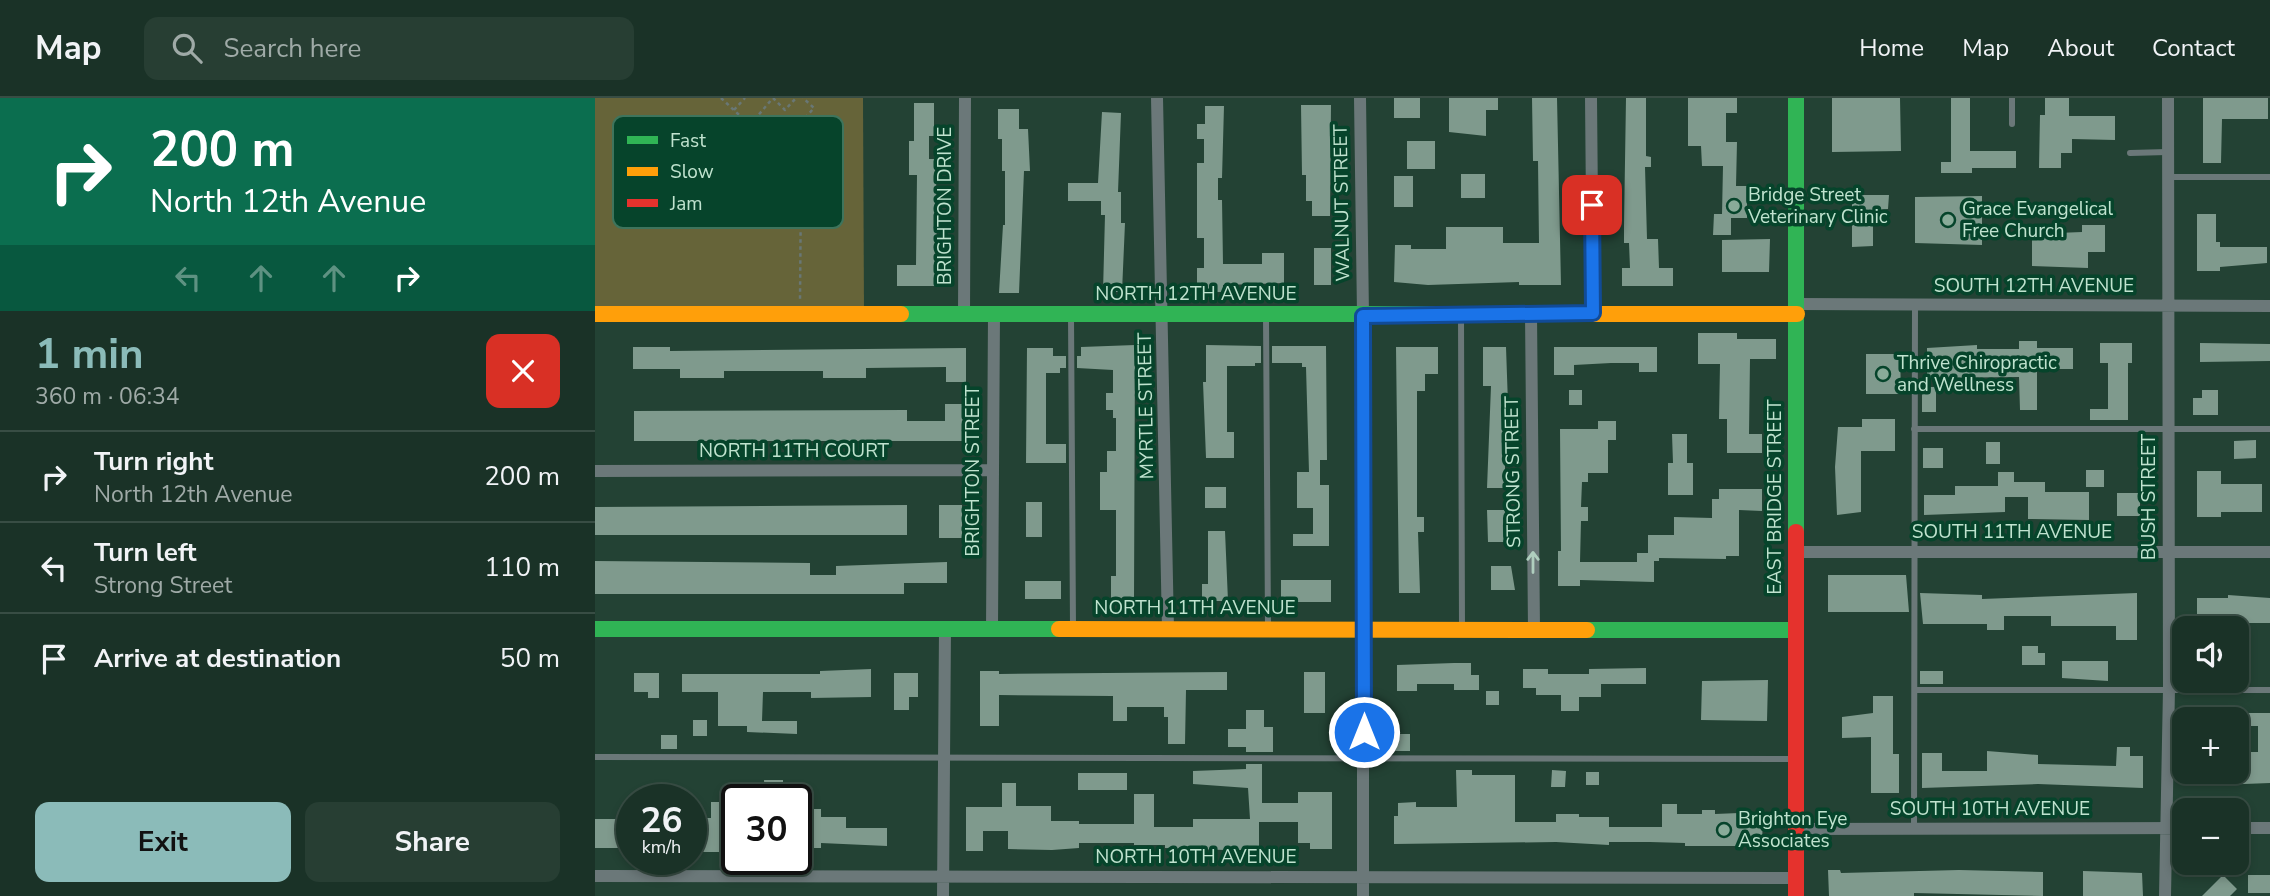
<!DOCTYPE html>
<html lang="en">
<head>
<meta charset="utf-8">
<style>
	body { margin:0; font-family:"Nunito Sans",sans-serif; background:#273e33; color:#f1f3f6; height:100vh; display:flex; flex-direction:column; font-size:26px; white-space:nowrap }
	* { box-sizing:border-box; margin:0 }
	p { font-size:23px; color:#9faaa7 }
	.icon { flex:none; width:38px; height:38px; fill:none; stroke:currentColor; stroke-width:2; stroke-linecap:round; stroke-linejoin:round }
	.map { position:relative; flex:1; overflow:hidden }
	.drawer { display:flex; flex-direction:column; background:#1a3227; width:595px }
	.drawer>* { flex:none }
	.top-card { background:#0b6e4f; color:#fff; overflow:hidden }
	.tools { position:absolute; left:1577px; top:518px; display:grid; gap:14px }
	.tools a { display:grid; place-items:center; width:77px; height:77px; border-radius:14px; background:#1a3227; box-shadow:0 4px 10px #0003,0 0 0 2px #384d44; font-size:35px }
	.speed { position:absolute; left:21px; top:686px; display:flex; gap:14px; font-size:35px; font-weight:700; text-align:center }
	.speed>* { display:grid; place-content:center; width:91px; height:91px; border-radius:50%; background:#1a3227; box-shadow:0 4px 10px #0003,0 0 0 2px #384d44; line-height:1 }
	.speed small { font-size:18px; font-weight:400 }
	.speed .limit { border:4px solid #111; border-radius:10px; background:#fff; color:#111 }
	.pin { position:absolute; display:grid; place-items:center; width:60px; height:60px; color:#fff; margin:-30px; border-radius:14px; box-shadow:0 4px 10px #0006 }
	.me { position:absolute; width:77px; margin:-38px; rotate:0deg; stroke-linejoin:round; filter:drop-shadow(0 0 5px #0008) }
	.turn { display:flex; align-items:center; gap:24px; height:147px; padding:0 35px; font-size:32px }
	.turn .icon { width:91px; height:91px; stroke-width:2.5 }
	.turn b { display:block; font-size:49px; line-height:60px }
	.lanes { display:flex; align-items:center; height:66px; padding:0 35px; background:#0003; justify-content:center; gap:35px; direction:ltr }
	.lanes .off { opacity:.35 }
	.round { display:grid; place-items:center; flex:none; width:74px; height:74px; border-radius:14px; background:#273e33 }
	.headline { display:flex; align-items:center; justify-content:space-between; height:119px; padding:0 35px }
	h1 { font-size:42px; font-weight:700; line-height:52px; color:#8bbbb9 }
	.cta { display:flex; gap:14px; margin-top:auto; padding:14px 35px }
	.cta a { flex:1; height:80px; border-radius:14px; background:#8bbbb9; color:#111; font-size:28px; font-weight:700; line-height:80px; text-align:center }
	.cta a+a { background:#273e33; color:#f1f3f6 }
	ul { padding:0; list-style:none }
	li { display:flex; align-items:center; gap:21px; height:91px; padding:0 35px; border-top:2px solid #384d44 }
	li div { flex:1 }
	li b { display:block; font-size:26px }
	li em { font-style:normal }
	header { display:flex; align-items:center; gap:42px; box-sizing:border-box; height:98px; padding:0 35px; background:#1a3227; border-bottom:2px solid #384d44 }
	header strong { font-size:33px }
	nav { display:flex; gap:38px; margin-inline-start:auto; font-size:24px }
	.search { width:490px; height:63px; background:#273e33; display:flex; align-items:center; gap:18px; box-sizing:border-box; padding:0 24px; border-radius:14px; color:#9faaa7; font-size:26px }
	main { display:flex; flex:1; min-height:0 }
	.map>svg:first-child { display:block }
	.green { fill:#666439 }
	.building { fill:#7f9a8d }
	.lines { fill:none; stroke-linecap:round; stroke-linejoin:round }
	.path { stroke:#697775; stroke-width:2.5; stroke-dasharray:3.5 3.5; stroke-linecap:butt }
	.lane { stroke:#6b7879; stroke-width:6 }
	.street { stroke:#6b7879; stroke-width:12 }
	.fast { stroke:#30b455; stroke-width:16 }
	.slow { stroke:#ff9f0a; stroke-width:16 }
	.jam { stroke:#e5322d; stroke-width:16 }
	.oneway { stroke:#afcebe }
	.route-casing { stroke:#114b97; stroke-width:18 }
	.route { stroke:#1a73e8; stroke-width:12 }
	.poi-dot { fill:#89ab99; stroke:#06442b; stroke-width:2.5 }
	.labels { text-anchor:middle; dominant-baseline:central; stroke-width:7; stroke-linejoin:round; paint-order:stroke }
	.poi-label { font-size:19px; fill:#c0e3cf; stroke:#06442b; text-anchor:start }
	.street-label { font-size:19px; fill:#c0e3cf; stroke:#06442b }
	.key { fill:#06442b; stroke:#3e745c; stroke-width:2 }
	.key-label { font-size:19px; fill:#c0e3cf }
</style>
</head>
<body>
<header>
<strong>Map</strong>
<div class="search"><svg class="icon" aria-label="search" viewBox="0 0 24 24"><circle cx="10" cy="10" r="6"/><path d="M15 15l6 6"/></svg>Search here</div>
<nav><a>Home</a><a>Map</a><a>About</a><a>Contact</a></nav>
</header>
<main>
<section class="drawer">
<div class="top-card">
<div class="turn"><svg class="icon" aria-label="right" viewBox="0 0 24 24"><path d="M7 20v-9h11M14 6l5 5-5 5"/></svg><div><b>200 m</b>North 12th Avenue</div></div>
<div class="lanes"><svg class="icon off" aria-label="left" viewBox="0 0 24 24"><path d="M17 20v-9H6M10 6l-5 5 5 5"/></svg><svg class="icon off" aria-label="ahead" viewBox="0 0 24 24"><path d="M12 20V5M6 11l6-6 6 6"/></svg><svg class="icon off" aria-label="ahead" viewBox="0 0 24 24"><path d="M12 20V5M6 11l6-6 6 6"/></svg><svg class="icon" aria-label="right" viewBox="0 0 24 24"><path d="M7 20v-9h11M14 6l5 5-5 5"/></svg></div>
</div>
<div class="headline"><div><h1>1 min</h1><p>360 m · 06:34</p></div><a class="round" style="background:#d93025;color:#fff"><svg class="icon" aria-label="close" viewBox="0 0 24 24"><path d="M6 6l12 12M18 6L6 18"/></svg></a></div>
<ul>
<li><svg class="icon" aria-label="right" viewBox="0 0 24 24"><path d="M7 20v-9h11M14 6l5 5-5 5"/></svg><div><b>Turn right</b><p>North 12th Avenue</p></div><em>200 m</em></li>
<li><svg class="icon" aria-label="left" viewBox="0 0 24 24"><path d="M17 20v-9H6M10 6l-5 5 5 5"/></svg><div><b>Turn left</b><p>Strong Street</p></div><em>110 m</em></li>
<li><svg class="icon" aria-label="arrive" viewBox="0 0 24 24"><path d="M6 21V4h12l-3 4 3 4H6"/></svg><div><b>Arrive at destination</b></div><em>50 m</em></li>
</ul>
<div class="cta"><a>Exit</a><a>Share</a></div>
</section>
<div class="map">
<svg width="1675" height="798" viewBox="0 0 1675 798">
	<rect width="100%" height="100%" fill="#234234"/>
	<path class="green" d="M 0,0 L 268,0 L 269,216 L 0,216 Z"/>
	<path class="building" d="M 799,0 L 825,0 L 825,20 L 799,20 Z
		M 854,0 L 903,0 L 903,12 L 891,12 L 891,38 L 854,34 Z
		M 937,0 L 962,0 L 966,187 L 924,187 L 924,184 L 833,187 L 799,184 L 800,147 L 816,147 L 816,151 L 851,151 L 851,129 L 908,129 L 908,145 L 944,145 L 943,63 L 938,63 Z
		M 1031,0 L 1051,0 L 1051,58 L 1056,59 L 1056,69 L 1050,69 L 1052,141 L 1063,141 L 1064,170 L 1078,170 L 1078,188 L 1027,188 L 1027,170 L 1035,170 L 1034,145 L 1029,145 L 1029,127 Z
		M 1093,0 L 1142,0 L 1142,15 L 1131,15 L 1131,44 L 1142,44 L 1141,88 L 1152,88 L 1152,120 L 1136,120 L 1136,137 L 1118,137 L 1119,116 L 1127,116 L 1128,68 L 1107,68 L 1106,48 L 1093,48 Z
		M 1237,0 L 1305,0 L 1306,53 L 1237,54 Z
		M 1356,0 L 1375,0 L 1375,53 L 1421,53 L 1421,70 L 1377,70 L 1377,75 L 1346,75 L 1346,64 L 1356,64 Z
		M 1450,0 L 1474,0 L 1474,18 L 1520,18 L 1520,42 L 1477,41 L 1477,55 L 1466,55 L 1466,70 L 1444,70 L 1445,17 L 1450,17 Z
		M 1608,0 L 1673,0 L 1673,21 L 1627,21 L 1626,65 L 1608,65 Z
		M 319,5 L 339,5 L 339,38 L 334,38 L 334,61 L 341,61 L 342,188 L 302,188 L 302,167 L 321,167 L 322,77 L 314,77 L 314,43 L 319,43 Z
		M 706,7 L 736,7 L 735,118 L 717,118 L 717,103 L 711,103 L 711,77 L 707,77 Z
		M 610,8 L 629,8 L 627,80 L 623,80 L 623,102 L 627,102 L 628,166 L 667,166 L 667,155 L 689,155 L 689,185 L 628,187 L 628,194 L 602,194 L 602,170 L 609,170 L 609,140 L 602,140 L 602,65 L 609,65 L 609,41 L 602,41 L 602,26 L 610,26 Z
		M 403,11 L 424,11 L 424,31 L 433,31 L 435,73 L 429,73 L 424,195 L 404,195 L 408,127 L 410,127 L 410,73 L 407,73 L 407,41 L 403,41 Z
		M 507,14 L 526,15 L 523,94 L 526,94 L 526,125 L 530,125 L 527,194 L 508,194 L 510,117 L 506,117 L 506,103 L 473,103 L 473,85 L 503,85 Z
		M 812,43 L 840,43 L 840,71 L 812,71 Z
		M 866,76 L 890,76 L 890,100 L 866,100 Z
		M 799,78 L 818,78 L 818,109 L 799,109 Z
		M 1257,97 L 1294,97 L 1293,111 L 1278,112 L 1278,148 L 1257,149 Z
		M 1387,98 L 1387,147 L 1320,145 L 1320,99 Z
		M 1602,116 L 1621,116 L 1621,144 L 1625,144 L 1625,149 L 1672,149 L 1672,165 L 1625,169 L 1625,173 L 1602,173 Z
		M 1487,127 L 1510,127 L 1510,154 L 1493,154 L 1493,170 L 1437,168 L 1437,136 L 1487,134 Z
		M 1175,141 L 1174,174 L 1127,174 L 1127,142 Z
		M 719,150 L 736,150 L 736,187 L 719,187 Z
		M 1103,235 L 1142,235 L 1142,241 L 1181,241 L 1181,261 L 1155,261 L 1154,336 L 1167,336 L 1167,355 L 1132,355 L 1132,321 L 1124,321 L 1125,266 L 1103,266 Z
		M 1424,243 L 1442,243 L 1442,250 L 1478,250 L 1478,271 L 1442,271 L 1442,312 L 1425,312 L 1424,279 L 1332,280 L 1332,250 L 1382,247 L 1382,251 L 1424,251 Z
		M 1505,245 L 1537,245 L 1537,265 L 1533,265 L 1533,322 L 1495,322 L 1495,311 L 1513,311 L 1513,265 L 1505,265 Z
		M 1605,245 L 1675,246 L 1675,263 L 1605,264 Z
		M 540,247 L 539,502 L 516,502 L 516,478 L 521,478 L 521,412 L 505,412 L 505,374 L 512,374 L 512,353 L 521,353 L 521,320 L 518,320 L 518,312 L 511,312 L 511,295 L 518,295 L 518,272 L 482,270 L 482,258 L 486,258 L 486,249 Z
		M 611,247 L 666,248 L 666,265 L 660,265 L 660,268 L 632,268 L 632,334 L 639,334 L 639,360 L 611,360 L 608,284 L 611,284 Z
		M 677,248 L 731,248 L 732,362 L 725,362 L 725,387 L 734,387 L 734,448 L 698,448 L 698,436 L 718,436 L 718,410 L 702,410 L 702,374 L 714,374 L 711,269 L 707,269 L 707,265 L 677,265 Z
		M 38,249 L 75,249 L 75,253 L 371,250 L 371,284 L 351,284 L 351,269 L 271,270 L 271,280 L 228,280 L 228,273 L 129,273 L 129,280 L 85,280 L 85,271 L 38,271 Z
		M 801,249 L 843,249 L 843,276 L 830,276 L 830,293 L 822,293 L 822,419 L 829,419 L 829,434 L 823,434 L 825,495 L 804,495 Z
		M 888,249 L 911,249 L 914,335 L 910,335 L 910,390 L 892,390 L 896,288 L 888,288 Z
		M 959,249 L 1062,249 L 1062,274 L 1044,274 L 1044,265 L 1016,265 L 979,267 L 979,277 L 959,277 Z
		M 432,250 L 458,250 L 458,258 L 471,258 L 471,270 L 465,270 L 465,275 L 451,275 L 451,346 L 471,346 L 471,365 L 431,365 Z
		M 1271,256 L 1305,256 L 1306,296 L 1271,296 Z
		M 1327,289 L 1341,289 L 1341,314 L 1327,314 Z
		M 974,292 L 987,292 L 987,307 L 974,307 Z
		M 1607,292 L 1623,292 L 1623,317 L 1598,317 L 1598,300 L 1607,300 Z
		M 350,306 L 370,306 L 370,343 L 39,343 L 39,313 L 312,312 L 312,323 L 350,323 Z
		M 1267,321 L 1300,321 L 1300,353 L 1266,353 L 1266,414 L 1242,417 L 1240,369 L 1243,329 L 1267,329 Z
		M 1003,323 L 1021,323 L 1021,342 L 1013,342 L 1013,375 L 993,375 L 993,384 L 987,384 L 986,409 L 993,409 L 993,423 L 986,423 L 985,464 L 1042,464 L 1042,455 L 1053,455 L 1053,437 L 1079,437 L 1079,419 L 1117,420 L 1117,401 L 1124,401 L 1124,391 L 1167,391 L 1167,413 L 1144,412 L 1144,458 L 1131,458 L 1131,461 L 1064,460 L 1064,463 L 1059,463 L 1059,484 L 985,482 L 985,488 L 963,488 L 963,453 L 966,453 L 965,331 L 1003,331 Z
		M 1077,336 L 1092,336 L 1092,365 L 1098,365 L 1098,397 L 1073,397 L 1073,365 L 1078,365 Z
		M 1661,342 L 1661,360 L 1639,361 L 1639,343 Z
		M 1391,344 L 1405,344 L 1405,366 L 1391,366 Z
		M 1328,350 L 1348,350 L 1348,370 L 1328,370 Z
		M 1491,372 L 1509,372 L 1509,389 L 1491,389 Z
		M 1602,373 L 1626,373 L 1626,386 L 1667,386 L 1667,414 L 1626,414 L 1626,419 L 1602,419 Z
		M 1403,374 L 1419,374 L 1419,384 L 1450,384 L 1450,394 L 1494,394 L 1494,422 L 1433,421 L 1433,399 L 1410,399 L 1410,414 L 1329,417 L 1329,397 L 1360,397 L 1360,388 L 1403,388 Z
		M 610,389 L 631,389 L 631,410 L 610,410 Z
		M 1522,395 L 1545,395 L 1545,418 L 1522,418 Z
		M 431,404 L 447,404 L 447,439 L 431,439 Z
		M 312,407 L 312,437 L 0,437 L 0,409 Z
		M 344,407 L 367,407 L 367,440 L 344,440 Z
		M 892,412 L 910,412 L 911,444 L 893,444 Z
		M 613,433 L 630,433 L 633,503 L 607,503 L 607,486 L 613,486 Z
		M 0,463 L 215,465 L 215,477 L 241,477 L 241,468 L 352,464 L 352,485 L 309,485 L 309,496 L 0,496 Z
		M 896,468 L 916,468 L 920,492 L 896,492 Z
		M 1233,477 L 1311,477 L 1314,514 L 1233,514 Z
		M 686,482 L 736,482 L 736,504 L 686,504 Z
		M 430,483 L 466,483 L 466,501 L 430,501 Z
		M 1325,495 L 1387,497 L 1387,501 L 1542,495 L 1542,542 L 1521,542 L 1521,528 L 1456,528 L 1456,518 L 1409,518 L 1409,532 L 1392,532 L 1392,526 L 1328,526 Z
		M 1633,497 L 1675,500 L 1675,525 L 1653,525 L 1653,528 L 1602,527 L 1602,500 L 1633,500 Z
		M 1427,548 L 1443,548 L 1443,555 L 1450,555 L 1450,567 L 1427,567 Z
		M 1467,563 L 1513,563 L 1513,583 L 1467,580 Z
		M 859,565 L 876,565 L 876,577 L 884,577 L 884,592 L 859,592 L 859,586 L 822,586 L 822,593 L 802,593 L 802,567 Z
		M 1051,570 L 1051,586 L 1006,586 L 1006,599 L 984,599 L 984,613 L 966,613 L 966,597 L 941,597 L 941,590 L 928,590 L 928,571 L 953,571 L 953,576 L 994,576 L 994,571 Z
		M 276,571 L 276,599 L 216,600 L 216,594 L 168,594 L 167,623 L 202,623 L 202,636 L 152,634 L 152,628 L 123,628 L 123,594 L 87,594 L 87,576 L 225,576 L 225,573 Z
		M 385,573 L 404,573 L 404,576 L 632,574 L 632,592 L 591,592 L 590,646 L 573,646 L 573,619 L 569,619 L 569,609 L 532,609 L 532,623 L 518,623 L 518,598 L 404,597 L 404,628 L 385,628 Z
		M 1325,573 L 1348,573 L 1348,586 L 1325,586 Z
		M 709,574 L 730,574 L 730,615 L 709,615 Z
		M 39,575 L 64,575 L 64,600 L 53,600 L 53,594 L 39,594 Z
		M 299,575 L 323,575 L 323,599 L 314,599 L 314,612 L 299,612 Z
		M 1173,582 L 1172,623 L 1106,622 L 1107,583 Z
		M 891,593 L 904,593 L 904,607 L 891,607 Z
		M 1278,598 L 1298,598 L 1298,656 L 1304,656 L 1304,695 L 1276,695 L 1276,639 L 1247,640 L 1247,619 L 1278,615 Z
		M 1632,610 L 1648,610 L 1648,615 L 1675,615 L 1675,685 L 1598,688 L 1598,674 L 1642,674 L 1642,654 L 1663,654 L 1663,628 L 1642,628 L 1642,621 L 1632,621 Z
		M 651,612 L 669,612 L 669,629 L 678,629 L 678,654 L 651,654 L 651,649 L 633,649 L 633,631 L 651,631 Z
		M 98,622 L 112,622 L 112,638 L 98,638 Z
		M 798,636 L 815,636 L 815,653 L 798,653 Z
		M 66,637 L 82,637 L 82,651 L 66,651 Z
		M 1522,649 L 1535,649 L 1535,658 L 1548,658 L 1548,690 L 1443,686 L 1327,690 L 1327,655 L 1347,655 L 1347,673 L 1392,673 L 1392,653 L 1443,657 L 1443,666 L 1521,668 Z
		M 651,666 L 667,666 L 667,705 L 703,705 L 703,694 L 737,694 L 737,751 L 715,751 L 715,745 L 703,745 L 703,724 L 664,724 L 664,752 L 643,752 L 643,757 L 630,757 L 630,752 L 570,750 L 570,747 L 539,747 L 539,745 L 484,745 L 484,750 L 457,752 L 413,751 L 413,733 L 388,733 L 388,753 L 371,753 L 371,709 L 407,709 L 407,685 L 421,685 L 421,708 L 456,708 L 456,723 L 484,723 L 484,726 L 539,726 L 539,696 L 559,696 L 559,729 L 598,729 L 598,721 L 655,721 L 653,690 L 598,686 L 598,673 L 651,671 Z
		M 861,672 L 877,672 L 877,677 L 920,677 L 920,724 L 961,724 L 961,716 L 984,716 L 984,719 L 1014,719 L 1014,729 L 1067,729 L 1067,706 L 1082,706 L 1082,716 L 1107,716 L 1107,712 L 1120,712 L 1120,716 L 1168,714 L 1167,748 L 1090,748 L 1090,745 L 1055,744 L 1014,744 L 1014,747 L 961,744 L 799,746 L 799,718 L 803,718 L 803,705 L 821,704 L 821,709 L 862,709 Z
		M 957,672 L 971,673 L 970,689 L 956,689 Z
		M 991,674 L 1004,674 L 1004,687 L 991,687 Z
		M 483,675 L 532,675 L 532,692 L 483,692 Z
		M 169,682 L 188,682 L 188,702 L 170,702 Z
		M 116,704 L 130,704 L 130,709 L 142,709 L 142,754 L 101,754 L 101,720 L 116,720 Z
		M 206,711 L 226,711 L 226,719 L 251,719 L 251,730 L 292,730 L 292,748 L 226,745 L 226,750 L 206,750 Z
		M 0,721 L 24,721 L 24,750 L 0,750 Z
		M 1233,772 L 1245,772 L 1246,775 L 1364,772 L 1448,774 L 1448,798 L 1319,795 L 1319,798 L 1234,798 Z
		M 1488,773 L 1547,775 L 1548,798 L 1488,798 Z
		M 1628,777 L 1642,791 L 1635,798 L 1607,798 Z
		M 1653,777 L 1675,777 L 1675,795 L 1653,795 Z"/>
	<g class="lines">
		<path class="path" d="M 126,0 L 203,72 L 206,82 L 205,202
			M 178,0 L 190,12 L 201,0
			M 139,12 L 150,0
			M 155,27 L 177,1
			M 182,51 L 219,10 L 208,0"/>
		<path class="lane" d="M 1417,0 L 1417,26
			M 1535,55 L 1572,54
			M 1572,79 L 1675,79
			M 476,218 L 478,529
			M 671,218 L 673,529
			M 866,218 L 867,529
			M 1319,331 L 1675,331
			M 1320,592 L 1675,592
			M 0,659 L 1199,661
			M 1319,731 L 1320,206"/>
		<path class="street" d="M 562,0 L 573,531
			M 765,0 L 768,217 L 768,798
			M 996,0 L 998,215
			M 1202,206 L 1675,208
			M 369,216 L 370,0
			M 936,216 L 939,532
			M 0,373 L 397,372
			M 1201,454 L 1675,454
			M 397,531 L 399,216
			M 1642,730 L 1675,730
			M 1202,731 L 1589,730
			M 0,778 L 1201,780
			M 348,798 L 350,531
			M 1570,798 L 1574,591 L 1573,0"/>
		<path class="fast" d="M 1201,0 L 1201,434
			M 306,216 L 841,216
			M 0,531 L 464,531
			M 992,532 L 1200,532"/>
		<path class="slow" d="M 0,216 L 306,216
			M 841,216 L 1202,216
			M 464,531 L 992,532"/>
		<path class="jam" d="M 1201,434 L 1201,798"/>
	</g>
	<defs><path id="oneway-shaft" d="M-6 0H5M1.5-3L5.5 0L1.5 3" fill="none" stroke-width="1.6" stroke-linecap="round" stroke-linejoin="round" transform="scale(1.75)"/></defs>
	<use class="oneway" href="#oneway-shaft" transform="translate(938 464) rotate(-90)"/>
	<g class="lines">
		<g class="route-casing">
			<path id="route" d="M 769,634 L 768,218 L 998,215 L 997,107"/>
		</g>
		<use href="#route" class="route"/>
	</g>
	<g class="poi-dot">
		<circle cx="1139" cy="108" r="7"/>
		<circle cx="1353" cy="122" r="7"/>
		<circle cx="1288" cy="276" r="7"/>
		<circle cx="1129" cy="732" r="7"/>
	</g>
	<g class="labels">
		<g class="poi-label">
			<text x="1153" y="97">Bridge Street<tspan x="1153" dy="22">Veterinary Clinic</tspan></text>
			<text x="1367" y="111">Grace Evangelical<tspan x="1367" dy="22">Free Church</tspan></text>
			<text x="1302" y="265">Thrive Chiropractic<tspan x="1302" dy="22">and Wellness</tspan></text>
			<text x="1143" y="721">Brighton Eye<tspan x="1143" dy="22">Associates</tspan></text>
		</g>
		<g class="street-label">
			<text transform="translate(747 105) rotate(-91)">WALNUT STREET</text>
			<text transform="translate(350 108) rotate(-90)">BRIGHTON DRIVE</text>
			<text x="1439" y="188">SOUTH 12TH AVENUE</text>
			<text x="601" y="196">NORTH 12TH AVENUE</text>
			<text transform="translate(551 308) rotate(-91)">MYRTLE STREET</text>
			<text x="199" y="353">NORTH 11TH COURT</text>
			<text transform="translate(378 373) rotate(-90)">BRIGHTON STREET</text>
			<text transform="translate(918 374) rotate(-91)">STRONG STREET</text>
			<text transform="translate(1180 399) rotate(-90)">EAST BRIDGE STREET</text>
			<text transform="translate(1554 399) rotate(-90)">BUSH STREET</text>
			<text x="1417" y="434">SOUTH 11TH AVENUE</text>
			<text x="600" y="510">NORTH 11TH AVENUE</text>
			<text x="1395" y="711">SOUTH 10TH AVENUE</text>
			<text x="601" y="759">NORTH 10TH AVENUE</text>
		</g>
	</g>
	<rect x="18" y="18" width="230" height="112" rx="10" class="key"/>
	<rect x="32" y="38" width="31" height="8" fill="#30b455"/>
	<rect x="32" y="69" width="31" height="9" fill="#ff9f0a"/>
	<rect x="32" y="101" width="31" height="8" fill="#e5322d"/>
	<g class="key-label">
		<text x="75" y="49">Fast</text>
		<text x="75" y="80">Slow</text>
		<text x="75" y="112">Jam</text>
	</g>
</svg>
<div class="tools">
<a><svg class="icon" aria-label="sound" viewBox="0 0 24 24"><path d="M4 9h4l5-4v14l-5-4H4zM17 9q2 3 0 6"/></svg></a>
<a>+</a>
<a>−</a>
</div>
<div class="speed"><div>26<small>km/h</small></div><div class="limit">30</div></div>
<div class="pin" style="left:997px;top:107px;background:#d93025"><svg class="icon" aria-label="arrive" viewBox="0 0 24 24"><path d="M6 21V4h12l-3 4 3 4H6"/></svg></div>
<svg class="me" style="left:769px;top:634px" viewBox="-20 -20 40 40"><circle r="17" fill="#1a73e8" stroke="#fff" stroke-width="3"/><path d="M0-11L8 9 0 5-8 9z" fill="#fff"/></svg>
</div>
</main>
</body>
</html>
